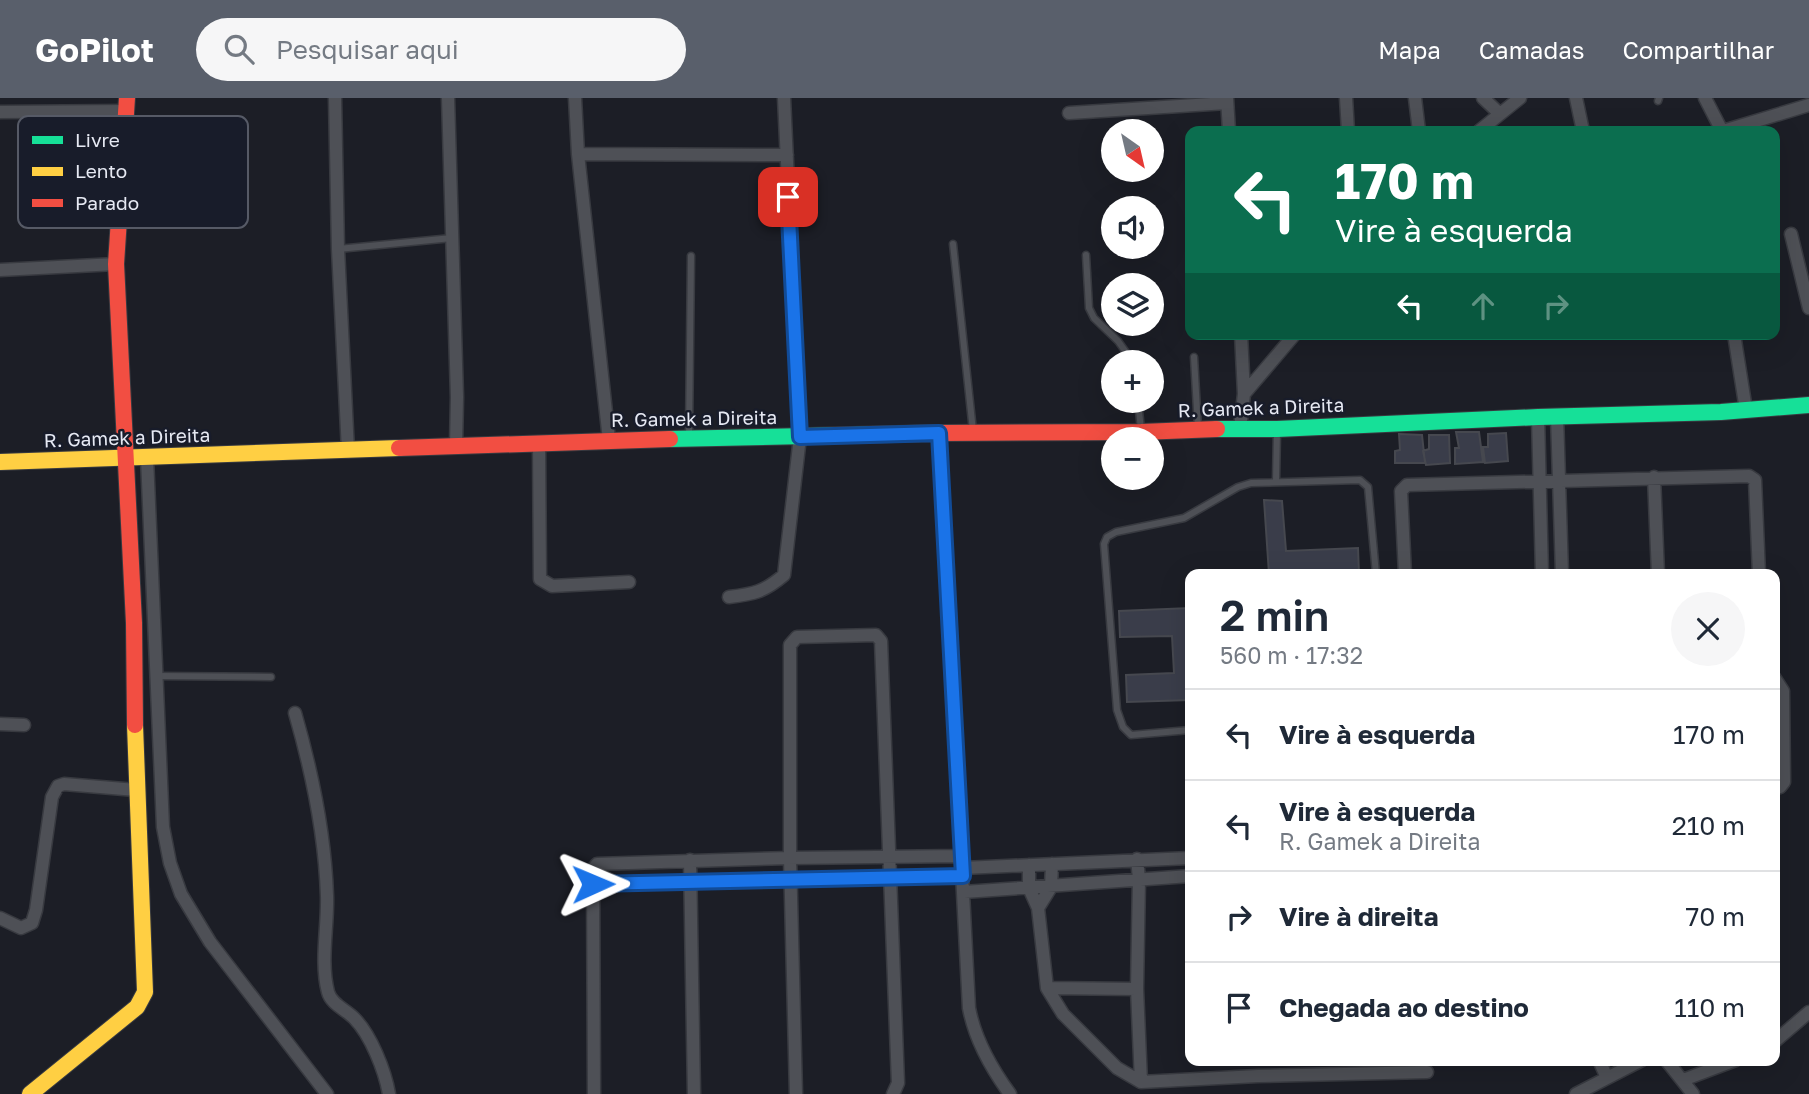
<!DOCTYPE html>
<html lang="pt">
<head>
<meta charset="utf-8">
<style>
	body { margin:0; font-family:"Golos Text",sans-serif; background:#f6f6f7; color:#1f2937; height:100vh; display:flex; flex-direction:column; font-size:26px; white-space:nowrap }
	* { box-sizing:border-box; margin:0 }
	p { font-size:23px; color:#747a83 }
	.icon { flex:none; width:38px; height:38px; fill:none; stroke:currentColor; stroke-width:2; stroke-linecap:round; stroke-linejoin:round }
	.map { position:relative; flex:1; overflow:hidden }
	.side { position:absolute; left:1185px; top:471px; width:595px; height:497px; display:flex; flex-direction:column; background:#fff; border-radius:14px; box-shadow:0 7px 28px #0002 }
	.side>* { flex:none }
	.hud { position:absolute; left:1185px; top:28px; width:595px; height:214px; border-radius:14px; box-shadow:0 7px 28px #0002; background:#0b6e4f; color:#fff; overflow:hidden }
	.needle { width:46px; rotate:146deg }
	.tools { position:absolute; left:1101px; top:21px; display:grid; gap:14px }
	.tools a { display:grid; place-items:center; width:63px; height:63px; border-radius:50%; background:#fff; box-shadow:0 7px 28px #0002; font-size:35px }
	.pin { position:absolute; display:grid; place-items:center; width:60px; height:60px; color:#fff; margin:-30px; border-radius:14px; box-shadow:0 4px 10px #0006 }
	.me { position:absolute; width:77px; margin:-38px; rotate:89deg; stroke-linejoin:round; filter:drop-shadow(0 0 5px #0008) }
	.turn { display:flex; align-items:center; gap:24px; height:147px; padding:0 35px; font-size:32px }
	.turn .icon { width:91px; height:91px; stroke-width:2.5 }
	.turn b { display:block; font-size:49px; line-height:60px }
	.lanes { display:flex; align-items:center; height:66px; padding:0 35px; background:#0003; justify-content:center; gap:35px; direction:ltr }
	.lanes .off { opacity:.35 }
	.round { display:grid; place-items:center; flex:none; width:74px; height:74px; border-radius:37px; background:#f6f6f7 }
	.overview { display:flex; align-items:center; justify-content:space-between; height:119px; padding:0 35px }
	h1 { font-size:42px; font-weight:600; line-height:52px }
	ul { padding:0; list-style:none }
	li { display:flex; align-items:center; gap:21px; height:91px; padding:0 35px; border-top:2px solid #e0e1e3 }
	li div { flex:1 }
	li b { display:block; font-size:26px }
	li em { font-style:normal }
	header { display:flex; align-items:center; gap:42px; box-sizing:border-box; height:98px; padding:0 35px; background:#595f6b; color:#fff }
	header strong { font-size:33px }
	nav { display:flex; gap:38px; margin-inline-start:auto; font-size:24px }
	.search { width:490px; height:63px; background:#f6f6f7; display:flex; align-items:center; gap:18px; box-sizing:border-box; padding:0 24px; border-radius:38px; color:#747a83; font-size:26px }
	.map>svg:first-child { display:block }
	.building { fill:#3a3d4a; stroke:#46484f; stroke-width:2 }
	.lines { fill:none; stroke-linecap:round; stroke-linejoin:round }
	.lane-casing { stroke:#383a40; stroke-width:9 }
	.street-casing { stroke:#383a40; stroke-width:15 }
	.fast-casing { stroke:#383a40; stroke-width:18 }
	.slow-casing { stroke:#383a40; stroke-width:18 }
	.jam-casing { stroke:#383a40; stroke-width:18 }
	.lane { stroke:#4e5056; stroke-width:6 }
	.street { stroke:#4e5056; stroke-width:12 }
	.fast { stroke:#16e098; stroke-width:16 }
	.slow { stroke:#ffcf43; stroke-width:16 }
	.jam { stroke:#f24e42; stroke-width:16 }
	.route-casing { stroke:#114b97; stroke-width:18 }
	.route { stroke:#1a73e8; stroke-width:12 }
	.labels { text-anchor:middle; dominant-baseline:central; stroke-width:5; stroke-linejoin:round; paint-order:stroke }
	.street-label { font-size:19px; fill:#e6e9f3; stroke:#181c2a }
	.key { fill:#181c2a; stroke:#565a66; stroke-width:2 }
	.key-label { font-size:19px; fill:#e6e9f3 }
</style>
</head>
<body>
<header>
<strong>GoPilot</strong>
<div class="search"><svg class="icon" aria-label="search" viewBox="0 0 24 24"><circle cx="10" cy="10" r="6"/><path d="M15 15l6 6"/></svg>Pesquisar aqui</div>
<nav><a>Mapa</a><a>Camadas</a><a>Compartilhar</a></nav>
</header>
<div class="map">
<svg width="1809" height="996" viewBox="0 0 1809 996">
	<rect width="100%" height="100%" fill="#1c1e26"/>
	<path class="building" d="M 1456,334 L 1479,334 L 1483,364 L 1455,366 L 1455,350 L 1459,350 Z
		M 1506,335 L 1508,363 L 1485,365 L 1483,349 L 1488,349 L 1488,336 Z
		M 1399,336 L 1422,337 L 1425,365 L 1395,365 L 1395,353 L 1400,352 Z
		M 1429,337 L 1449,337 L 1450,365 L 1426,367 L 1423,353 L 1429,351 Z
		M 1264,402 L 1282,403 L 1286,453 L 1358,450 L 1359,476 L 1269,476 Z
		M 1190,510 L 1190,602 L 1127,604 L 1126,577 L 1174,575 L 1172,538 L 1120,539 L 1119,513 Z"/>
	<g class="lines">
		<g class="lane-casing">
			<path id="lane" d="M 1658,3 L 1659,0
				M 953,146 L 973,333
				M 338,151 L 452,140
				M 1086,157 L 1089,210 L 1094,220 L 1118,243 L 1133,264
				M 1194,259 L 1198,330
				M 1138,303 L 1141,332
				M 689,338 L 691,158
				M 1276,383 L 1277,333
				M 156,578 L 271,579
				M 1190,632 L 1131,637 L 1123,629 L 1117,612 L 1104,446 L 1107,439 L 1116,434 L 1184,420 L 1238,389 L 1251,385 L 1360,382 L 1368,389 L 1376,476"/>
		</g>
		<g class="street-casing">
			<path id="street" d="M 335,0 L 338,151 L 348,353
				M 448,0 L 457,299 L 456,348
				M 575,0 L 578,56 L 609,342
				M 1227,0 L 1229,33
				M 1346,0 L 1348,33
				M 1415,0 L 1419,33
				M 1483,0 L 1500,16
				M 1576,0 L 1583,33
				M 1705,0 L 1722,33
				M 0,14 L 127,13
				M 1069,15 L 1227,5
				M 1479,33 L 1520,0
				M 1723,33 L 1809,7
				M 578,56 L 787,57
				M 1791,136 L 1809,210
				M 0,172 L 116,166
				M 1734,236 L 1746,312
				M 1244,296 L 1295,236
				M 1557,318 L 1562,476
				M 1538,319 L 1542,476
				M 1240,330 L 1244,296 L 1241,236
				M 939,335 L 969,910 C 975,942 991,970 1010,996
				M 539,346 L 540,481 L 552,488 L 629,484
				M 147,360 L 163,729 L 170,765 L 181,796 L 210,844 L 327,996
				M 1654,379 L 1658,476
				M 1405,476 L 1401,393 L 1407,387 L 1749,378 L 1755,382 L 1759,476
				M 729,499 C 754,496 764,494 784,477 L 800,339 L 784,0
				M 1774,579 L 1783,593 L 1784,684 L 1780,689 L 1774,690
				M 295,615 C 312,674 325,736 327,798 C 328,829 320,863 328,894 C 331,906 345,911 354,920 C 371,937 385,973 389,996
				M 0,626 L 24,627
				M 1137,761 L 1139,781 L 1137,891 L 1141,984
				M 690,762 L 694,996
				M 1029,767 L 1029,790 L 1038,810 L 1047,890 L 1063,916 L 1117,970 L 1141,984 L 1258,978 L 1427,974
				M 963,770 L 1190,760
				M 593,786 L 963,778
				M 964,794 L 1190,778
				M 1038,810 L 1051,789 L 1052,766
				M 0,820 L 21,830 L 32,825 L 36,812 L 52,699 L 58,688 L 64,686 L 136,692
				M 1047,890 L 1137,891
				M 1774,944 L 1809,914
				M 1599,962 L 1607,980
				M 1666,962 L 1693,996
				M 1683,982 L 1736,962
				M 594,996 L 593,771 L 597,766 L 790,760 L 962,758
				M 796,996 L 790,760 L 790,547 L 797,539 L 876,537 L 881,543 L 898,985 L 893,996
				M 1576,996 L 1642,962"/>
		</g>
		<g class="fast-casing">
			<path id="fast" d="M 1217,331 L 1277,331 L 1538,319 L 1721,314 L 1809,307
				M 670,341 L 939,335"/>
		</g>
		<g class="slow-casing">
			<path id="slow" d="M 0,364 L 399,350
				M 30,996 L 137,909 L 145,894 L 135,627"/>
		</g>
		<g class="jam-casing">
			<path id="jam" d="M 127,0 L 116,166 L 134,525 L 135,627
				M 939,335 L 1141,334 L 1217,331
				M 399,350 L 670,341"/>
		</g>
		<use href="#lane" class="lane"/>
		<use href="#street" class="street"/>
		<use href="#fast" class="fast"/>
		<use href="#slow" class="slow"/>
		<use href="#jam" class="jam"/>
	</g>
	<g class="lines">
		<g class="route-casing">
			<path id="route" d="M 593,786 L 963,778 L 939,335 L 800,339 L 788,99"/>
		</g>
		<use href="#route" class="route"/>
	</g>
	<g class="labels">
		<g class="street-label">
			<text transform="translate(1261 309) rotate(-2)">R. Gamek a Direita</text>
			<text transform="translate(694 320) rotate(-1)">R. Gamek a Direita</text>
			<text transform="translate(127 339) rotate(-2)">R. Gamek a Direita</text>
		</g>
	</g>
	<rect x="18" y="18" width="230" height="112" rx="10" class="key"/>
	<rect x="32" y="38" width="31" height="8" fill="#16e098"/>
	<rect x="32" y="69" width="31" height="9" fill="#ffcf43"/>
	<rect x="32" y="101" width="31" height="8" fill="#f24e42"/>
	<g class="key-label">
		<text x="75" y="49">Livre</text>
		<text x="75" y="80">Lento</text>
		<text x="75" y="112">Parado</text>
	</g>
</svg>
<div class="tools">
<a><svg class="needle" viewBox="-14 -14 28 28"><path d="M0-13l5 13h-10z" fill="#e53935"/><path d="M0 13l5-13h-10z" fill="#747a83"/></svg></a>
<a><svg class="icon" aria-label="sound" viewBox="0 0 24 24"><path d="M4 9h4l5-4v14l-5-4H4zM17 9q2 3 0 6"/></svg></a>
<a><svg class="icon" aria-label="layers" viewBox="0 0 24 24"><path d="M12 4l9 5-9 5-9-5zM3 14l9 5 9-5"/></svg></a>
<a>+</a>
<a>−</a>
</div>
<div class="pin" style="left:788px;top:99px;background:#d93025"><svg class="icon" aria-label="arrive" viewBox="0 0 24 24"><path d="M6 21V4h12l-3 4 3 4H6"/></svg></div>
<svg class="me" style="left:593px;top:786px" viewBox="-20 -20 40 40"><path d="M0-17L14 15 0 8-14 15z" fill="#1a73e8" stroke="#fff" stroke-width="4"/></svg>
<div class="hud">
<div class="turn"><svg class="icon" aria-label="left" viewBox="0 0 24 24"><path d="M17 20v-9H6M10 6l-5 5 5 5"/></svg><div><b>170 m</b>Vire à esquerda</div></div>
<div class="lanes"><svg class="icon" aria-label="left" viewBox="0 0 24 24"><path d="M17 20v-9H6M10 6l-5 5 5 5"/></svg><svg class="icon off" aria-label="ahead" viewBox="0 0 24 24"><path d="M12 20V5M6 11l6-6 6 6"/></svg><svg class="icon off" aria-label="right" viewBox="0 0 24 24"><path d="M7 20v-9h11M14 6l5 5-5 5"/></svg></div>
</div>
<section class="side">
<div class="overview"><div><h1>2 min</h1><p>560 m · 17:32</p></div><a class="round"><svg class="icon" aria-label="close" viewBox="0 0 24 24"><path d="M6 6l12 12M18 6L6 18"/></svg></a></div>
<ul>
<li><svg class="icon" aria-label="left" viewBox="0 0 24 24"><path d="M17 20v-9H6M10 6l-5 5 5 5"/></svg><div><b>Vire à esquerda</b></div><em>170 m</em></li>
<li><svg class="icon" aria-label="left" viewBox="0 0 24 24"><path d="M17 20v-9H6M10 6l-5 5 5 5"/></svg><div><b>Vire à esquerda</b><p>R. Gamek a Direita</p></div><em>210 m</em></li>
<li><svg class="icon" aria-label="right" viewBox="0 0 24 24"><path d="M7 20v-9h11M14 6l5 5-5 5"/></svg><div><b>Vire à direita</b></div><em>70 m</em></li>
<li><svg class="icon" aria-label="arrive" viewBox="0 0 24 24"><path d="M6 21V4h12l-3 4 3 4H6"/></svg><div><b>Chegada ao destino</b></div><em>110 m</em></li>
</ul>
</section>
</div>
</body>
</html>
